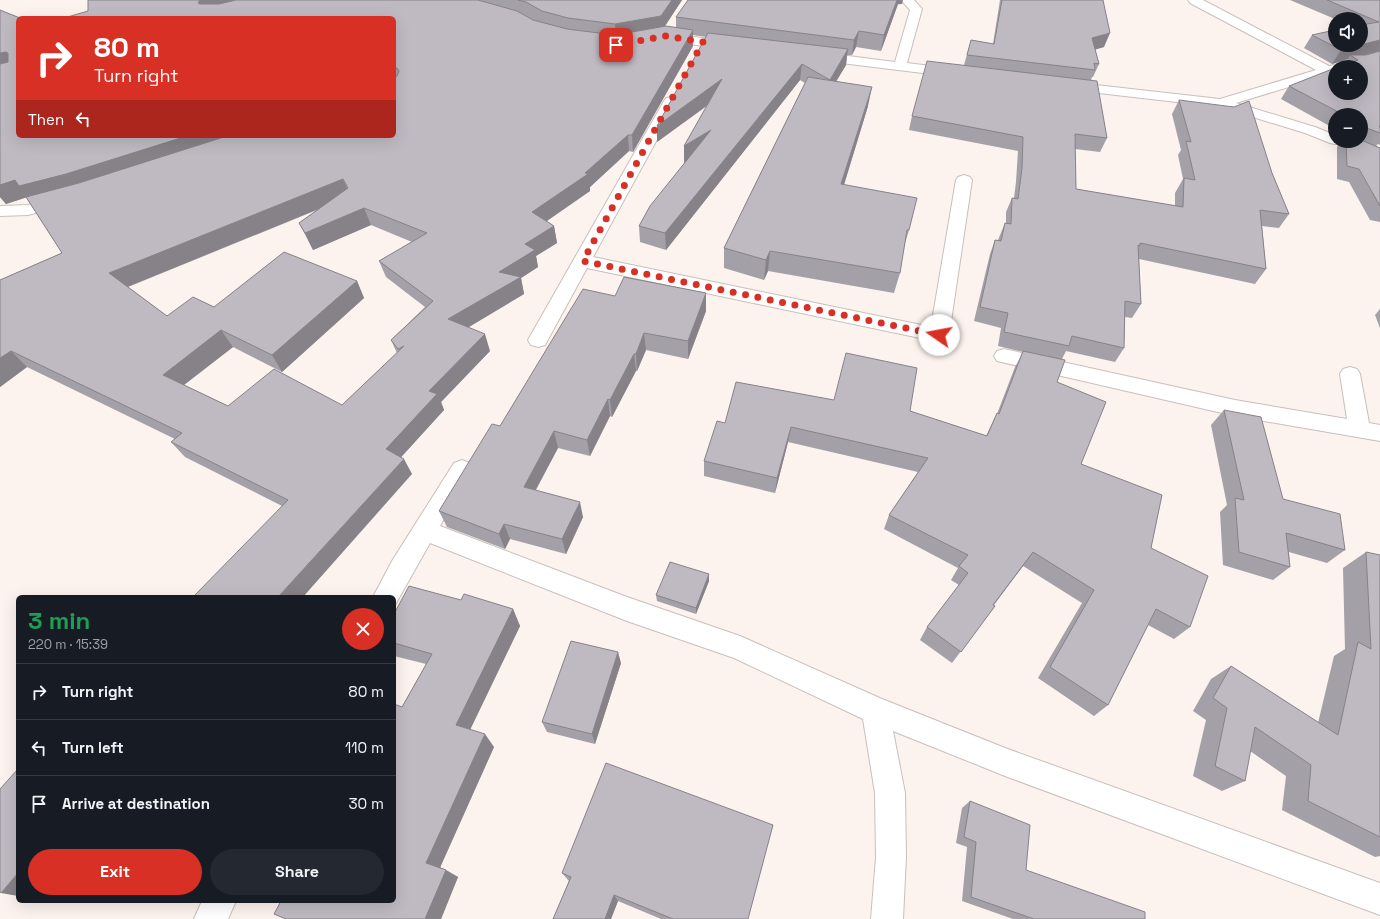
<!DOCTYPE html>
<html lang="en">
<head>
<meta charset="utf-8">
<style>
	body { margin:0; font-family:"Space Grotesk",sans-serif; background:#242831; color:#f1f3f6; height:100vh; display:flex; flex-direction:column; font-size:15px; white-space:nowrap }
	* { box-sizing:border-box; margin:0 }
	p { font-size:13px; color:#9ea1a6 }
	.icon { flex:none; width:22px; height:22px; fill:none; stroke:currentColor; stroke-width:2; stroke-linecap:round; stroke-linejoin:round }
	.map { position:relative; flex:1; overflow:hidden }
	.sheet { position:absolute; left:16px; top:595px; width:380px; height:308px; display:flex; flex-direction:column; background:#171b24; border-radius:6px; box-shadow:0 4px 16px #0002 }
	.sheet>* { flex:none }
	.guide { position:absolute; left:16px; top:16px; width:380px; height:122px; border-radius:6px; box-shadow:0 4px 16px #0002; background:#d93025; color:#fff; overflow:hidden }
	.buttons { position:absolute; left:1328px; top:12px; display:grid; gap:8px }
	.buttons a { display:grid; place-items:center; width:40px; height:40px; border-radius:50%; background:#171b24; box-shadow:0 4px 16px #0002; font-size:20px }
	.pin { position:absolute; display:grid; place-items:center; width:34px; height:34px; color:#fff; margin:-17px; border-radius:8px; box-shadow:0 2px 6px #0006 }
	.me { position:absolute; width:44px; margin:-22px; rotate:282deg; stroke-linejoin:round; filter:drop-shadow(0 0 3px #0008) }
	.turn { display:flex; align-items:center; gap:14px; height:84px; padding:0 12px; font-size:18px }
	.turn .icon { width:52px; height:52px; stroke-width:2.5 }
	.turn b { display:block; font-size:28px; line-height:34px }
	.then { display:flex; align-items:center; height:38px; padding:0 12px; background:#0003; gap:8px; font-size:15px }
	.round { display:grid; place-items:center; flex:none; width:42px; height:42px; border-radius:21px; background:#242831 }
	.summary { display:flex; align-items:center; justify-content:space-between; height:68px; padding:0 12px }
	h1 { font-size:24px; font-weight:700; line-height:30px; color:#1e9e55 }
	.action { display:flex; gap:8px; margin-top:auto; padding:8px 12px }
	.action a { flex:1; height:46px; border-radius:24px; background:#d93025; color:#fff; font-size:16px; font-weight:700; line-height:46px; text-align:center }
	.action a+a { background:#242831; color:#f1f3f6 }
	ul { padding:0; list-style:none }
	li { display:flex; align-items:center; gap:12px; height:56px; padding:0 12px; border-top:1px solid #363941 }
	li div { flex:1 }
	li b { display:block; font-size:15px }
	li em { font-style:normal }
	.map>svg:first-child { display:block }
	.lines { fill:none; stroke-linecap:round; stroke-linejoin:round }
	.minor-casing { stroke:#c9bfbb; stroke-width:2 }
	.minor { fill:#fff; fill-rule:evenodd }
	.wall { fill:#a4a0a7; fill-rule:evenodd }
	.shaded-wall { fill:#868288 }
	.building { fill:#bfbac2; stroke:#868288; fill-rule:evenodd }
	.route { stroke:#d93025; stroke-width:7; stroke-dasharray:0 12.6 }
</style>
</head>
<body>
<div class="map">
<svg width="1380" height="919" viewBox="0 0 1380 919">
	<rect width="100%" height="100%" fill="#fcf2ee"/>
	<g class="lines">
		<g class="minor-casing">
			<path id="minor" d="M 901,0 L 914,0 L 922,9 L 907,63 L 955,69 L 960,70 L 962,73 L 960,76 L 955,77 L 817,60 L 812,59 L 810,56 L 812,53 L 817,52 L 895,62 L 910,10 Z
				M 1188,0 L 1203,0 L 1329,66 L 1335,65 L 1340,66 L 1335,67 L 1335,73 L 1236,103 L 1315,127 L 1335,135 L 1335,141 L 1342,141 L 1340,143 L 1335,144 L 1330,143 L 1305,133 L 1220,107 L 1064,89 L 1062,86 L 1064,83 L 1069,82 L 1220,99 L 1316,70 L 1190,3 Z
				M 664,33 L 733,42 L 738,43 L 739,46 L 738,49 L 733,50 L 660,40 L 658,37 L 660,34 Z
				M 671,97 L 676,98 L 678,101 L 593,257 L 931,327 L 956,180 L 958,177 L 964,175 L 970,177 L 972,180 L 949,335 L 946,340 L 939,342 L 587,268 L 545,345 L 538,347 L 531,345 L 528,340 L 664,101 L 666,98 Z
				M 62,196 L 68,198 L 70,201 L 68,204 L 28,215 L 0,216 L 0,206 L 28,205 Z
				M 1004,349 L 1235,400 L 1347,419 L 1340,374 L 1343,369 L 1350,367 L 1357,369 L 1360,374 L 1369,423 L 1380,425 L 1380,441 L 1235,416 L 997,361 L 994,356 L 997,351 Z
				M 462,460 L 470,463 L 473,469 L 440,526 L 627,597 L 740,636 L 882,699 L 1005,748 L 1380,883 L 1380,915 L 1005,776 L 893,731 L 905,793 L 906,857 L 903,919 L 871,919 L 876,857 L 875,793 L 863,719 L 734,658 L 627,621 L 430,543 L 395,605 L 394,597 L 373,597 L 392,561 L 454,463 Z
				M 202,901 L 236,901 L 228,919 L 194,919 Z"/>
		</g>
		<use href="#minor" class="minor"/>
	</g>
	<path class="wall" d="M 88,0 L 682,0 L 665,26 L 676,28 L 676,17 L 902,4 L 898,4 L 881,51 L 856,47 L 852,55 L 847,55 L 846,65 L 836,81 L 868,106 L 844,185 L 909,230 L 903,250 L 900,273 L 894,293 L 768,271 L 764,280 L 724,268 L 724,248 L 805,83 L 800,80 L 666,250 L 640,242 L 639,226 L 685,162 L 684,163 L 684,146 L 707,106 L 657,142 L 706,37 L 693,35 L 693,46 L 633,152 L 629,151 L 590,187 L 590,191 L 547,221 L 554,226 L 557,243 L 536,256 L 538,267 L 521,278 L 524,294 L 468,327 L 490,351 L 441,402 L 444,410 L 401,457 L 412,474 L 282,506 L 185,457 L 171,442 L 175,439 L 27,367 L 0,387 L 0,280 L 62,253 L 26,197 L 6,204 L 0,197 L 0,10 L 20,18 L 18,136 L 394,136 L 394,18 L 88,11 ZM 317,210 L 299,223 L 313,250 L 371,225 L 412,242 L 379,261 L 386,277 L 425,307 L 391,340 L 397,353 L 342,405 L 228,406 L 184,385 L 233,347 L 282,372 L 364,298 L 357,281 L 167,316 L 128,287 Z
		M 1000,0 L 1103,0 L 1104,47 L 1095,49 L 1099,64 L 1093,77 L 1092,77 L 1091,80 L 1107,138 L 1100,152 L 1075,149 L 1076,189 L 1175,206 L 1175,193 L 1183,179 L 1178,155 L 1181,150 L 1172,114 L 1179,100 L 1272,173 L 1289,214 L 1279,228 L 1262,226 L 1266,269 L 1255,284 L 1139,259 L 1141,304 L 1132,318 L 1125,317 L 1124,348 L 1115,362 L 1066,351 L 1062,359 L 1057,382 L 1081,464 L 1151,548 L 1190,627 L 1174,639 L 1148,625 L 1108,705 L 1094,716 L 1038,678 L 1082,603 L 1023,566 L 994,605 L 995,606 L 952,663 L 920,640 L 927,627 L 959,585 L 951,580 L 958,568 L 884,529 L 889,515 L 918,472 L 788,442 L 775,493 L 704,476 L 704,461 L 725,423 L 834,400 L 910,411 L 986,436 L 997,413 L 997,414 L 1015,367 L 1023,352 L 998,346 L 1001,328 L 974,321 L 990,254 L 995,240 L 998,240 L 1005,223 L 1006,223 L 1006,212 L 1012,198 L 1014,198 L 1016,182 L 1018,151 L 909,130 L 912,116 L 964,65 L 971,40 L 993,44 Z
		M 1290,0 L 1380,0 L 1380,51 L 1362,55 L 1366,55 L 1380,51 L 1380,145 L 1378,144 L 1376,146 L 1380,148 L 1380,222 L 1370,220 L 1349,182 L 1337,179 L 1337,147 L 1341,141 L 1361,141 L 1361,115 L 1335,115 L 1335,129 L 1281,99 L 1289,86 L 1344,65 L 1348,59 L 1332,64 L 1304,48 L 1312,35 L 1361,45 L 1361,19 L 1335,19 Z
		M 706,293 L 706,311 L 688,359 L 646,350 L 637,371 L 636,371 L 612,417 L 610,416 L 590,456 L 558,448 L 536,490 L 583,517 L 566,554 L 510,539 L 505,549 L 447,527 L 439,511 L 500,426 L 615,296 Z
		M 1380,309 L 1380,328 L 1375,315 Z
		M 1224,410 L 1283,499 L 1345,550 L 1327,563 L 1289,552 L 1290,567 L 1273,580 L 1223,565 L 1220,512 L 1227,505 L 1211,425 Z
		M 1366,552 L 1380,555 L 1380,856 L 1375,857 L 1282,810 L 1286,776 L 1250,751 L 1245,781 L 1222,791 L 1193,776 L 1206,720 L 1193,711 L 1211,679 L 1231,666 L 1318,723 L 1334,656 L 1345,649 L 1343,568 Z
		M 709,574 L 709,581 L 696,614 L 657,601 L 656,595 Z
		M 461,600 L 513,609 L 520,626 L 470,730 L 494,747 L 440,867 L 458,877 L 441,919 L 286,919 L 426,664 L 394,656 L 394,614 Z
		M 621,663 L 595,744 L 547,732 L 542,722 Z
		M 970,801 L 1026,870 L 1145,919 L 1013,919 L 962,901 L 967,847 L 956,843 L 962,808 Z
		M 562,873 L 748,919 L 661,919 L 618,901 L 611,919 L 553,919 L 569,881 L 568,880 Z"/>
	<path class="shaded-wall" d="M 200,0 L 284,0 L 208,14 L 198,3 Z
		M 672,0 L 682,0 L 661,32 L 616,39 L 615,24 Z
		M 897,0 L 903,0 L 902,4 L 898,4 L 881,51 L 884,35 Z
		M 693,30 L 693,46 L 633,152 L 632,135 Z
		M 859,31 L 856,47 L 852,55 L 854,40 Z
		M 1110,33 L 1104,47 L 1087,52 L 1092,38 Z
		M 1380,40 L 1380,51 L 1354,58 L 1350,55 L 1348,59 L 1332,64 L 1341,50 Z
		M 848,49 L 846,65 L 827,97 L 830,80 Z
		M 6,52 L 18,68 L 0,73 L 0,53 Z
		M 802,64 L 800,80 L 666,250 L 665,233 Z
		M 722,79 L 721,95 L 657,142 L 657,126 Z
		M 872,87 L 868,106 L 838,204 L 841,184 Z
		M 711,130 L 711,146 L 684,163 L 684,146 Z
		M 628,135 L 629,151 L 590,187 L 590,191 L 535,229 L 532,212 L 585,173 Z
		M 187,136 L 247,136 L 28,197 L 6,204 L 0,197 L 0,185 L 15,180 Z
		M 343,179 L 350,196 L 122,289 L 109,273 Z
		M 364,208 L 371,225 L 313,250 L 305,233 Z
		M 554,226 L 557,243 L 536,256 L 538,267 L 521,278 L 524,294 L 454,336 L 448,319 L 499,272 L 525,244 Z
		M 770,251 L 768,271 L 764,280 L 766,260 Z
		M 357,281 L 364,298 L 282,372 L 272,355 Z
		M 706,293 L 706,311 L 688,359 L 688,341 Z
		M 221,330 L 233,347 L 176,391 L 163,375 Z
		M 644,333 L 646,350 L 637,371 L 636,354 Z
		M 485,334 L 490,351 L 441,402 L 444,410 L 394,465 L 386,449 L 429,391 Z
		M 11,351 L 27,367 L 0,387 L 0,358 Z
		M 634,354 L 636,371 L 612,417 L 610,400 Z
		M 608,399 L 610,416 L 590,456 L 587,440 Z
		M 791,427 L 788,442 L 775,493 L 777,478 Z
		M 554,431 L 558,448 L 529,502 L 524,487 Z
		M 404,459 L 412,474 L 303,597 L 278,597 Z
		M 580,502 L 583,517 L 566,554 L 562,539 Z
		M 504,524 L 510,539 L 505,549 L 499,534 Z
		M 1033,552 L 1023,566 L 984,617 L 993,605 Z
		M 709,574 L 709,581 L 696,614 L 696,608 Z
		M 513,609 L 520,626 L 466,738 L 456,725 Z
		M 618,652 L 621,663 L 595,744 L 592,734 Z
		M 485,734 L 494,747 L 439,870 L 426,863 Z
		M 446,870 L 458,877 L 441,919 L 425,919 Z
		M 18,873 L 18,896 L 1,893 Z
		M 614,895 L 618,901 L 611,919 L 605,919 Z"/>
	<path class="building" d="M 88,0 L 200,0 L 198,3 L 200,4 L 219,4 L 236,0 L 478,0 L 517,11 L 533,20 L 567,29 L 615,35 L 666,26 L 693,30 L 632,135 L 628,135 L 585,173 L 588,174 L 532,212 L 554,226 L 525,244 L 535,250 L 499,272 L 521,277 L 448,319 L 485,334 L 429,391 L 437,394 L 386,449 L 404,459 L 278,597 L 193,597 L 288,500 L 171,442 L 182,433 L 11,351 L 0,358 L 0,280 L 62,253 L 26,197 L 79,183 L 227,136 L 394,136 L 394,77 L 397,76 L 399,71 L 397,68 L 394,68 L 394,18 L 64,18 L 88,11 ZM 343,179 L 348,188 L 299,223 L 305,233 L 364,208 L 427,233 L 379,261 L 433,301 L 391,340 L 398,349 L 404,346 L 342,405 L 274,369 L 228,406 L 163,375 L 221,330 L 272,355 L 357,281 L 284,252 L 214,307 L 193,297 L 167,316 L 109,273 Z
		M 518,0 L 672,0 L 661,16 L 615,24 L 568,18 L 542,11 L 526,2 Z
		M 688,0 L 897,0 L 884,35 L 859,31 L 854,40 L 676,17 Z
		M 1002,0 L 1103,0 L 1110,33 L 1092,38 L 1099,64 L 1094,63 L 1095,70 L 967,55 L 971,40 L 994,44 Z
		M 1327,0 L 1380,0 L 1380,40 L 1341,50 L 1312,35 L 1335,30 L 1335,45 L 1361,45 L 1361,25 L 1379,22 Z
		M 0,10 L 20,18 L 18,18 L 18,136 L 187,136 L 66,174 L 19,186 L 15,180 L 0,185 L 0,64 L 8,62 L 8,53 L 6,52 L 0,53 Z
		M 708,33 L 848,49 L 830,80 L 802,64 L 665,233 L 639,226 L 650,206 L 711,130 L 684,146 L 722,79 L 657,126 Z
		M 1380,51 L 1380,126 L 1379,126 L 1380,128 L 1380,133 L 1361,126 L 1361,115 L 1344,115 L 1289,86 L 1335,68 L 1335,93 L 1361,93 L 1361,67 L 1339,67 L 1358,60 L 1350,55 L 1366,55 Z
		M 927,61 L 1097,81 L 1107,138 L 1075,134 L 1076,189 L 1183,207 L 1184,178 L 1195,180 L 1186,141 L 1191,142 L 1179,100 L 1234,107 L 1249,101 L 1272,173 L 1289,214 L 1260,210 L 1266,269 L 1140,243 L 1140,246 L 1138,245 L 1141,304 L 1125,301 L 1124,348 L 1072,336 L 1069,346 L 1004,332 L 1008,313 L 980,307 L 995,240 L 1001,241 L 1005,223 L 1011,224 L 1012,198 L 1018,199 L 1022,168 L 1023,137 L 912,116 Z
		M 808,77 L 872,87 L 841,184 L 917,198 L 909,230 L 907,230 L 900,273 L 770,251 L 766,260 L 724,248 Z
		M 1361,140 L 1380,148 L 1380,206 L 1359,169 L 1347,166 L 1346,141 L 1361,141 Z
		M 624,277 L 706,293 L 688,341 L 644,333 L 636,354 L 634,354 L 610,400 L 608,399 L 587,440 L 554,431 L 524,487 L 580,502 L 562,539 L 504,524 L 499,534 L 439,511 L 492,424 L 500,426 L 583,289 L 615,296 Z
		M 1023,351 L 1065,360 L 1057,382 L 1106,402 L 1081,464 L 1162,495 L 1151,548 L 1208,576 L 1190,627 L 1156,609 L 1108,705 L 1050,667 L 1094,590 L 1033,552 L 993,605 L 995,606 L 961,652 L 927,627 L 968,573 L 959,566 L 968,555 L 889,515 L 928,458 L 791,427 L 777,478 L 704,461 L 717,421 L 725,423 L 736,382 L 834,400 L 846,353 L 917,368 L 910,411 L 987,436 L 997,413 L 999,414 Z
		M 1224,410 L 1261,417 L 1283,499 L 1340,514 L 1345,550 L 1286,533 L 1290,567 L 1239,552 L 1235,498 L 1244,500 Z
		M 1366,552 L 1380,555 L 1380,837 L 1308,801 L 1311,765 L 1255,727 L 1245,781 L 1215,766 L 1227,708 L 1213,698 L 1231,666 L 1338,735 L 1358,642 L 1371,649 Z
		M 670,562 L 709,574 L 696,608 L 656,595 Z
		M 409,586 L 461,600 L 464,594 L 513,609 L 456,725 L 485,734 L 426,863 L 446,870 L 425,919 L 286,919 L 274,914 L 281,901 L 394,901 L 394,704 L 402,707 L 432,654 L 394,643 L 394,614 Z
		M 571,641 L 618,652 L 592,734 L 542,722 Z
		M 606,763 L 773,825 L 748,919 L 673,919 L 614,895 L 605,919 L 553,919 L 571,877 L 562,873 Z
		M 18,769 L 18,873 L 1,893 L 0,892 L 0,789 Z
		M 970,801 L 1030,825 L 1026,870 L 1145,912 L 1145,919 L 1034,919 L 971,897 L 976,842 L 964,837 Z"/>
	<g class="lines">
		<path class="route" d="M 616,45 L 666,36 L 703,42 L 583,261 L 939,335"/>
	</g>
</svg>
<div class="buttons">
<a><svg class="icon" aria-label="sound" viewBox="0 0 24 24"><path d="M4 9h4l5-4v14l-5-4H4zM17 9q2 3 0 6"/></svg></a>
<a>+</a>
<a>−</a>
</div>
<div class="pin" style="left:616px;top:45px;background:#d93025"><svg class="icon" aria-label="arrive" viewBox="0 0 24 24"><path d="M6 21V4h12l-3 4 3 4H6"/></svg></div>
<svg class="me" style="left:939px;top:335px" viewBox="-20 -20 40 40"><circle r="19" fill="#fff"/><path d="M0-13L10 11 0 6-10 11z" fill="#d93025"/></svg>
<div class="guide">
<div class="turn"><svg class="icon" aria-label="right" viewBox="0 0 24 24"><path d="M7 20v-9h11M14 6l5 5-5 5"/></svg><div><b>80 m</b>Turn right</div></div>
<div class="then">Then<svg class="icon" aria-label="left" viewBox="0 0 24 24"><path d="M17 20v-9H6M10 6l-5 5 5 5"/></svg></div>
</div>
<section class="sheet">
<div class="summary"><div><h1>3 min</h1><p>220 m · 15:39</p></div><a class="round" style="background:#d93025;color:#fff"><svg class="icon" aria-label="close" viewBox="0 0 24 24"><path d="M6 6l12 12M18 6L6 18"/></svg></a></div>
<ul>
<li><svg class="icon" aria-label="right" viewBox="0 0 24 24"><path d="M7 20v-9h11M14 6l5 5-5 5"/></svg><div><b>Turn right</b></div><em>80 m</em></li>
<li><svg class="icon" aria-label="left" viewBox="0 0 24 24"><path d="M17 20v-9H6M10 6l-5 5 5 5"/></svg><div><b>Turn left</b></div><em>110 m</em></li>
<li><svg class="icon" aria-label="arrive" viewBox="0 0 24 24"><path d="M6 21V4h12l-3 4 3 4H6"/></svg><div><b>Arrive at destination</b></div><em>30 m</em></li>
</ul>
<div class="action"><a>Exit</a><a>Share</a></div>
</section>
</div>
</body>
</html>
